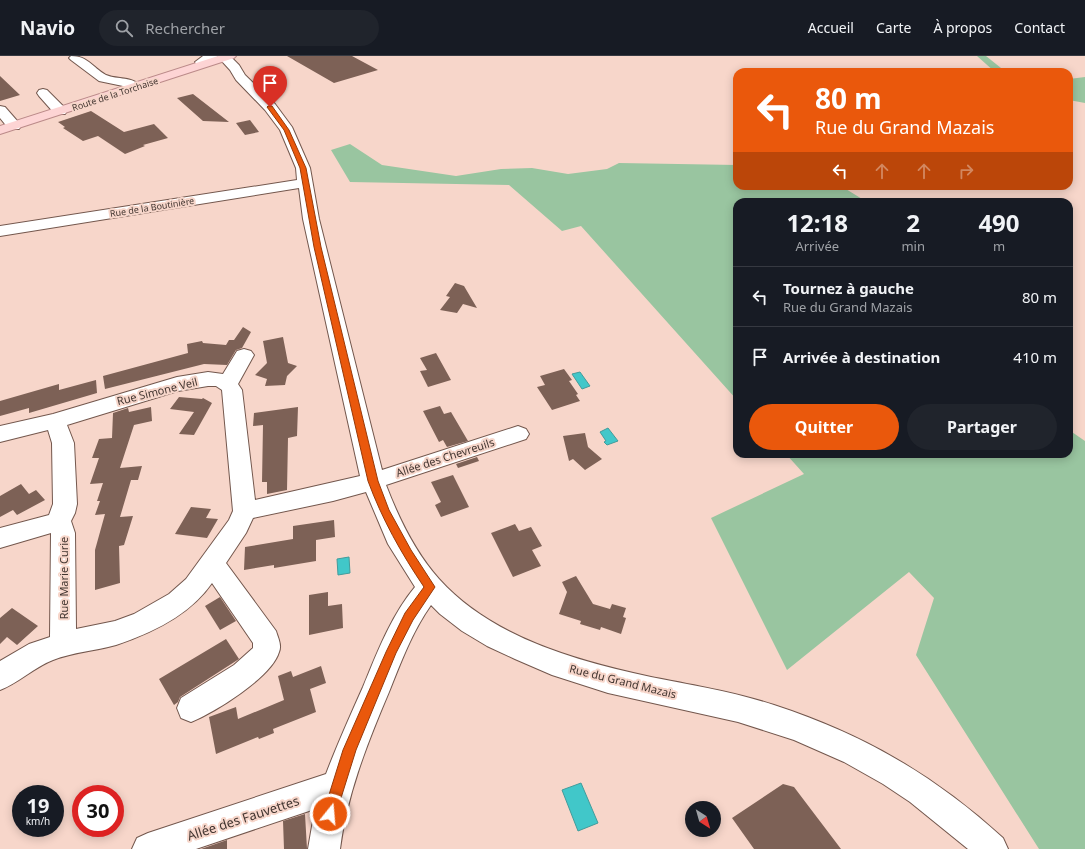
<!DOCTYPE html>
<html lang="fr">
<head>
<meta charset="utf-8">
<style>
	body { margin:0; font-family:"Noto Sans",sans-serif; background:#20242c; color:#f1f3f6; height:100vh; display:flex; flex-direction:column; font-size:15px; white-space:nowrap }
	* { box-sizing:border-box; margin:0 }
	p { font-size:13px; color:#9ea1a6 }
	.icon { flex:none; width:22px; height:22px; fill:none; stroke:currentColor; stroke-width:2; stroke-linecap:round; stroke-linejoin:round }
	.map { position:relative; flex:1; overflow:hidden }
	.drawer { position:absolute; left:733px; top:142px; width:340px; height:260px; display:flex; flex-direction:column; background:#171b24; border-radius:12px; box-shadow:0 2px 10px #0003 }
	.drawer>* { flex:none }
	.hud { position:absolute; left:733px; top:12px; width:340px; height:122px; border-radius:12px; box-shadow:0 2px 10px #0003; background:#ea580c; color:#fff; overflow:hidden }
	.needle { width:26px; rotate:143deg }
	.tools { position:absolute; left:685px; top:745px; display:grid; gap:8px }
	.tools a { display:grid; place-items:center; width:36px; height:36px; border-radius:50%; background:#171b24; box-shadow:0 2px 10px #0003; font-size:20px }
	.speed { position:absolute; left:12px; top:729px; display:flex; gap:8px; font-size:20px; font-weight:700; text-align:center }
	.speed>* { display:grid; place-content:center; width:52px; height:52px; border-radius:50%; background:#171b24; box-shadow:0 2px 10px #0003; line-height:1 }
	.speed small { font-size:10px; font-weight:400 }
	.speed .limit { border:6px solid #d22; background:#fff; color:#111 }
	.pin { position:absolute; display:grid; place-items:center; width:34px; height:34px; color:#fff; margin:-41px -17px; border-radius:50% 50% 50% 0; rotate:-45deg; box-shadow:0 0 4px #0007 }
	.pin .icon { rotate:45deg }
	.me { position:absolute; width:44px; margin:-22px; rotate:17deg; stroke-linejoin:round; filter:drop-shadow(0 0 3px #0008) }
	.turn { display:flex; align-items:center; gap:14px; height:84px; padding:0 16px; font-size:18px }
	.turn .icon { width:52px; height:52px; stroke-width:2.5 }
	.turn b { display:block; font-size:28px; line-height:34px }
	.lanes { display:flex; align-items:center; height:38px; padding:0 16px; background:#0003; justify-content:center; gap:20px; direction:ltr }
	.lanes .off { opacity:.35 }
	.eta { display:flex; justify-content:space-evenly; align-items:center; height:68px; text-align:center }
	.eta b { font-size:24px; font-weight:700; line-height:28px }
	.action { display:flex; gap:8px; margin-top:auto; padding:8px 16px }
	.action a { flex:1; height:46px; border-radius:24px; background:#ea580c; color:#fff; font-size:16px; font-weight:700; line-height:46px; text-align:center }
	.action a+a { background:#20242c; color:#f1f3f6 }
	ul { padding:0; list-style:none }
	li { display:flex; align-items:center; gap:12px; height:60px; padding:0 16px; border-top:1px solid #363941 }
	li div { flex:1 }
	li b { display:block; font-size:15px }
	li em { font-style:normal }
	header { display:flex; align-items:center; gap:24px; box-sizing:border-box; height:56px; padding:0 20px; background:#171b24; border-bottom:1px solid #363941 }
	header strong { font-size:19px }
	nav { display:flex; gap:22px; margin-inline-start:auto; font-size:14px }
	.search { width:280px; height:36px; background:#20242c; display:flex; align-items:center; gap:10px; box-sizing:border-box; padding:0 14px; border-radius:22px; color:#9ea1a6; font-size:15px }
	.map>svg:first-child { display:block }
	.green { fill:#99c5a0 }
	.water { fill:#41c7c9; stroke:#429c9b }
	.building { fill:#7d6156 }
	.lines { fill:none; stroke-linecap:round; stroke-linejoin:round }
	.minor-casing { stroke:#73574d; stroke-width:2 }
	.major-casing { stroke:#bb8a89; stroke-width:2 }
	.minor { fill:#fff; fill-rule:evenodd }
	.major { fill:#fdd4d4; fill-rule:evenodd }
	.route { fill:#ea580c; stroke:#983908 }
	.labels { text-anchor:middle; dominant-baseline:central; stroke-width:4; stroke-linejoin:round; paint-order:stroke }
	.far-street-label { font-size:9px; fill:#433631; stroke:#f7d6ca }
	.street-label { font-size:11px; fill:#433631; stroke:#f7d6ca }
	.near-street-label { font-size:13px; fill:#433631; stroke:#f7d6ca }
</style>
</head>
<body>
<header>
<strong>Navio</strong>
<div class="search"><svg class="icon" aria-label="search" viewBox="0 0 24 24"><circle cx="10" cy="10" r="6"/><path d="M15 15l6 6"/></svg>Rechercher</div>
<nav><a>Accueil</a><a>Carte</a><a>À propos</a><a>Contact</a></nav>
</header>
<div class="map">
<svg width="1085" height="793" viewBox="0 0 1085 793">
	<rect width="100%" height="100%" fill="#f7d6ca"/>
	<path class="green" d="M 977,0 L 986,0 L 1006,16 L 995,16 Z
		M 1085,21 L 1085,47 L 1069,44 L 1069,23 Z
		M 350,88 L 382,109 L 456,120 L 501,113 L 532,112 L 568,118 L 607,113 L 619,107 L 737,109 L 737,130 L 841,130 L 867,146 L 737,146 L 737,344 L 581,170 L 562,175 L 509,129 L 350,126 L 331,94 Z
		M 1069,374 L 1085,385 L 1085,793 L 1039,793 L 916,599 L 934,542 L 909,516 L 787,614 L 711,462 L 804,418 L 786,398 L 1069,398 Z"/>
	<path class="water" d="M 580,316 L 590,330 L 582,333 L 572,318 Z
		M 608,372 L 618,385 L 607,389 L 604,386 L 606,385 L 600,376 Z
		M 349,501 L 350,517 L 338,519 L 337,503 Z
		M 581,727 L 598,767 L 578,775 L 562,734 Z"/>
	<path class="building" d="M 287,0 L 352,0 L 378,14 L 334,27 Z
		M 0,20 L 20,39 L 0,45 Z
		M 193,38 L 229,66 L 203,65 L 177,42 Z
		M 91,55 L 124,76 L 154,68 L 168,82 L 143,89 L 145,90 L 125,98 L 98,80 L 83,85 L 63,72 L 65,71 L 58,66 Z
		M 250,64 L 259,76 L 245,79 L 236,67 Z
		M 455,227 L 464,230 L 477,252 L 463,248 L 457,257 L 440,254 L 450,241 L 446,240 Z
		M 243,271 L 251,276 L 242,292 L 236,294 L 227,309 L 204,308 L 105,333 L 103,320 L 188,297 L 187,288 L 202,285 L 203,287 L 226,289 L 229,284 L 234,284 Z
		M 283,281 L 288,307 L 297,310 L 287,320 L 285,329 L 265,330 L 267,323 L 255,319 L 267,307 L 263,285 Z
		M 436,297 L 451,324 L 428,331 L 420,315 L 427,314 L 420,302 Z
		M 564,313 L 572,324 L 569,325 L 578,338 L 576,339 L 580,345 L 552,354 L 537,331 L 545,329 L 540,320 Z
		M 96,324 L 97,337 L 29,357 L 29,352 L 0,360 L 0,345 L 59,328 L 59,334 Z
		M 179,341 L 202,343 L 203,342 L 212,347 L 194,379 L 179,378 L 194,356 L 170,353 Z
		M 440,350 L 444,358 L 451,356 L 468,385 L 447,391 L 443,384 L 439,386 L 423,355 Z
		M 151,351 L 152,365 L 134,369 L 120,412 L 142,410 L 138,424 L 131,424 L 120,461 L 133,460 L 124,489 L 119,490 L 120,527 L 95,534 L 95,494 L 105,458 L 95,459 L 100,445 L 97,445 L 103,427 L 90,428 L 99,402 L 92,402 L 99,383 L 112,382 L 113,357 L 128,352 L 129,356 Z
		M 298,351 L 297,380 L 288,382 L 287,434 L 267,438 L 267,426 L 262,426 L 263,369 L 253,370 L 254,357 Z
		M 585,377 L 588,391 L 602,403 L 585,414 L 573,403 L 569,405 L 563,380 Z
		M 477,401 L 479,405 L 458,412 L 456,408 Z
		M 453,419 L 469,451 L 441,461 L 435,449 L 441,446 L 431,426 Z
		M 21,428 L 29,438 L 36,434 L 45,444 L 17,459 L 13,454 L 0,461 L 0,440 Z
		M 191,451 L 211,453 L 206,462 L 218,463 L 207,482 L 175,478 Z
		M 334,464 L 335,481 L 316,484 L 316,505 L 274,512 L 274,509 L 244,514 L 245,491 L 293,483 L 293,470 Z
		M 515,468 L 519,475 L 531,471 L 542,490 L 532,494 L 541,510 L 513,521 L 491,477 Z
		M 576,520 L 593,548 L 610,553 L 612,548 L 626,552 L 623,561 L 626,562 L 621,578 L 601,571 L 600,574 L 580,568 L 581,565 L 559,558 L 567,536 L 562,526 Z
		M 328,536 L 328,550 L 342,548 L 343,572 L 309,579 L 309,539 Z
		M 220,541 L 236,565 L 220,574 L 205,550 Z
		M 12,552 L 38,570 L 17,589 L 7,581 L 0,588 L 0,562 Z
		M 226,583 L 239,603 L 180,641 L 178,646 L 174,649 L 159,623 Z
		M 321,610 L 326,627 L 310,633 L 316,656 L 273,673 L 274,677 L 259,683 L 258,681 L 216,698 L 209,661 L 236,651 L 238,663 L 284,644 L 278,620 L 291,615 L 293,621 Z
		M 783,728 L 794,731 L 841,793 L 754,793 L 732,762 Z
		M 305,758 L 307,793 L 284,793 L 283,765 Z
		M 227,784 L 227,793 L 201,793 Z"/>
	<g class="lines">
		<g class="minor-casing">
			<path id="minor" d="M 71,0 C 88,0 92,11 106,19 C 117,24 134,20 141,31 L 139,34 L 135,35 L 123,30 L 99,25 L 71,4 L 69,2 Z
				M 203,0 L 218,0 L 205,9 L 197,9 L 195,6 Z
				M 221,0 L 230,0 L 239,9 L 245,19 L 275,48 L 292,71 L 310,112 L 319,163 L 382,414 L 518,370 L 526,373 L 529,378 L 526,383 L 386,429 C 399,463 415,496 439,523 C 491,581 576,605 651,621 C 692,629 734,636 774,649 C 863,678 934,719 1003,782 L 1008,793 L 968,793 L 910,746 L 883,728 L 844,706 L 794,684 L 738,666 L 608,637 L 552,619 L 515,603 L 487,590 L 462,575 L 440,558 L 431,549 C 412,576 401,606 389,636 C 367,688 347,738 340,793 L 308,793 L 315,753 L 196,793 L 132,793 L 137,782 L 148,777 L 326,718 C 337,689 350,660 363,631 C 377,597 391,560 415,531 L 388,488 L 366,436 L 333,445 L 253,462 L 246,477 L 226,507 L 276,575 C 278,582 282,589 279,596 C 272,621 215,656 191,666 L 181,662 L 177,652 L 181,642 L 234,609 L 253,592 L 253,587 L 212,527 C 190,559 152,577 116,589 C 95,595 73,596 53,604 C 34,611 19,627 0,634 L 0,605 L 29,588 L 50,581 L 51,477 L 0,492 L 0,472 L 49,459 L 53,448 L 52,387 L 48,374 L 0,386 L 0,370 L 53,358 L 177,321 L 208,316 L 223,318 L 237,295 L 244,293 L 251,295 L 254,299 L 238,328 L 242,334 L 255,444 L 360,420 L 303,163 L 299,132 L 0,180 L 0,170 L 297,124 L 296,112 L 280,74 L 265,54 L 236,24 L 230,14 L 219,2 ZM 208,330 L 216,330 L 222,334 L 233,455 L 229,464 L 186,523 L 169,538 L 134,558 L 115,565 L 76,573 L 75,477 L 71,465 L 75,457 L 77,448 L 74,387 L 67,369 L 178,335 Z
				M 43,33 L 47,34 L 65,52 L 67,55 L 65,58 L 55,58 L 39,40 L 37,37 L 39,34 Z
				M 0,50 L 5,51 L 19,67 L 21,70 L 19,73 L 9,73 L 0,62 Z"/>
		</g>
		<g class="major-casing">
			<path id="major" d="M 218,0 L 236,0 L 234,2 L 0,78 L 0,70 Z"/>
		</g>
		<use href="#minor" class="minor"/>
		<use href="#major" class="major"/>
	</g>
	<path class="route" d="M 268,50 L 272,50 L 289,74 L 306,112 L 321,191 L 378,425 L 389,454 L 411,494 L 435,531 L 413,564 L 396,597 L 356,694 L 336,758 L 334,762 L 330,764 L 325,762 L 323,758 L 343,694 L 386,596 L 405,557 L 424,531 C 401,497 382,463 368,425 L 314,191 L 300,112 L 284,74 L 267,51 Z"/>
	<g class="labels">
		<g class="far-street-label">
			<text transform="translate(115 38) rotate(-18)">Route de la Torchaise</text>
			<text transform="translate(152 151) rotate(-9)">Rue de la Boutinière</text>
		</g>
		<g class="street-label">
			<text transform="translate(157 335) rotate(-14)">Rue Simone Veil</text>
			<text transform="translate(445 401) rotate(-18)">Allée des Chevreuils</text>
			<text transform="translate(63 522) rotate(-90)">Rue Marie Curie</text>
			<text transform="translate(623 625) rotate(14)">Rue du Grand Mazais</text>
		</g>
		<g class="near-street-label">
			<text transform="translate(243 762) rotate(-18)">Allée des Fauvettes</text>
		</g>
	</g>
</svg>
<div class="tools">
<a><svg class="needle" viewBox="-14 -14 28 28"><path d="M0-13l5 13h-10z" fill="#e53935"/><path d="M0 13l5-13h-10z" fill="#9ea1a6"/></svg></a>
</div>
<div class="speed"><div>19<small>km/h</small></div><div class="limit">30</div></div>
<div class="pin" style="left:270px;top:51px;background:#d93025"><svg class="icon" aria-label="arrive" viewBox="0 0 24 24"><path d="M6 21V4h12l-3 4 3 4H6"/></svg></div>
<svg class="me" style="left:330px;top:758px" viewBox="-20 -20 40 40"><circle r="17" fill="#ea580c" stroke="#fff" stroke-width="3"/><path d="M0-11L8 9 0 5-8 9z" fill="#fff"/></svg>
<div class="hud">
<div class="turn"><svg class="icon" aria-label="left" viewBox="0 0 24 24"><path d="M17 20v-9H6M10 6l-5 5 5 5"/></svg><div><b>80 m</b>Rue du Grand Mazais</div></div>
<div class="lanes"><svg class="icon" aria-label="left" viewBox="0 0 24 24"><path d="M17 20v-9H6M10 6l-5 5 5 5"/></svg><svg class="icon off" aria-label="ahead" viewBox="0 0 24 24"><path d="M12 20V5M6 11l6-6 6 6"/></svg><svg class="icon off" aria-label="ahead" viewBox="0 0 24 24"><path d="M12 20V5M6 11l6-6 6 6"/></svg><svg class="icon off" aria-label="right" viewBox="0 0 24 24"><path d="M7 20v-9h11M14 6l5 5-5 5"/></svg></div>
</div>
<section class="drawer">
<div class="eta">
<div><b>12:18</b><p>Arrivée</p></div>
<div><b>2</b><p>min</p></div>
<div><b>490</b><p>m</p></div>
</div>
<ul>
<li><svg class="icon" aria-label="left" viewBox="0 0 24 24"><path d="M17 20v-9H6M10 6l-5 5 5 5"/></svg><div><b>Tournez à gauche</b><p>Rue du Grand Mazais</p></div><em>80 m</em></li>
<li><svg class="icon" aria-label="arrive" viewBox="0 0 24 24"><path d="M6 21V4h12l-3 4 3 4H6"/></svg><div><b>Arrivée à destination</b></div><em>410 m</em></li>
</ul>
<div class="action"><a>Quitter</a><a>Partager</a></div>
</section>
</div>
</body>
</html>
